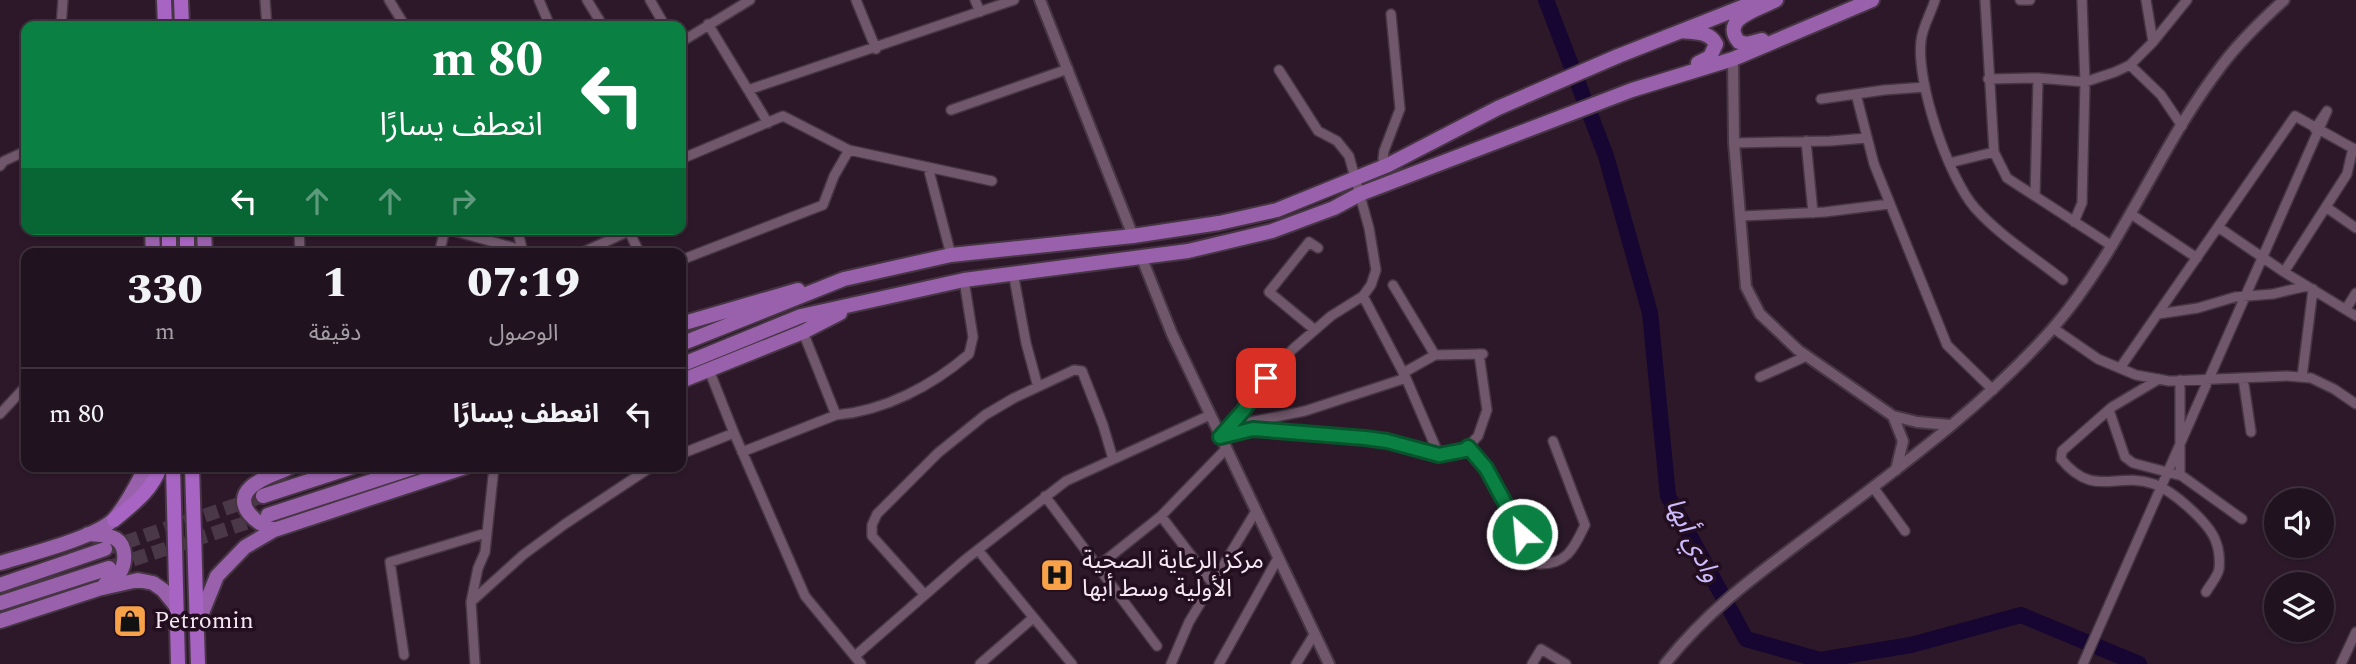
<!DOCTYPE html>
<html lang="ar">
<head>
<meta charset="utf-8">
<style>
	body { margin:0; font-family:Spectral,"Noto Sans Arabic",serif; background:#2d202c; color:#f1f3f6; direction:rtl; height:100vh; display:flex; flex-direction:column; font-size:26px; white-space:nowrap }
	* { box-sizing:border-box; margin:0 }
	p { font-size:23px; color:#a29ea4 }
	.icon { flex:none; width:38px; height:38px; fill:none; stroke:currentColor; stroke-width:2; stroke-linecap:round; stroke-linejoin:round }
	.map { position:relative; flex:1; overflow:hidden; direction:ltr }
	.drawer { position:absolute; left:21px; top:248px; width:665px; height:224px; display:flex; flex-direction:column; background:#21121f; border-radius:14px; box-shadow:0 2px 5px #0004,0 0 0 2px #3e323d; direction:rtl }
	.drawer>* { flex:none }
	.banner { position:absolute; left:21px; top:21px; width:665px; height:214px; border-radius:14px; box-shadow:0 2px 5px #0004,0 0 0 2px #3e323d; direction:rtl; background:#0b8043; color:#fff; overflow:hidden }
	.buttons { position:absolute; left:2264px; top:488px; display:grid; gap:14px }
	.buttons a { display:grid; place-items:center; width:70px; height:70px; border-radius:50%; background:#21121f; box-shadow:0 2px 5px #0004,0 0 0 2px #3e323d; font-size:35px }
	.pin { position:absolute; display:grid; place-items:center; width:60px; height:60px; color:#fff; margin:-30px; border-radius:14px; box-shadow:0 4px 10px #0006 }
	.me { position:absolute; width:77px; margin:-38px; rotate:333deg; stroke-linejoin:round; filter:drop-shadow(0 0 5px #0008) }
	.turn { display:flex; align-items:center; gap:24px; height:147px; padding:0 28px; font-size:32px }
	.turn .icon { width:91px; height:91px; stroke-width:2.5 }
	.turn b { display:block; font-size:49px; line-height:60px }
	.lanes { display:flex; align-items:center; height:66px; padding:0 28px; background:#0003; justify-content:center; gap:35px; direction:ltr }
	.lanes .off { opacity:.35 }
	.eta { display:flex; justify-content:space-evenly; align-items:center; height:119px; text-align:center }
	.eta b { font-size:42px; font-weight:800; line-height:49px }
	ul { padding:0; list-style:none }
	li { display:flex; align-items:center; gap:21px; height:91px; padding:0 28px; border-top:2px solid #3e323d }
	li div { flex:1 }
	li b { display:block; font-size:26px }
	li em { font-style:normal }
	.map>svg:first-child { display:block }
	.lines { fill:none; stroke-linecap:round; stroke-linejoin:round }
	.river { stroke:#170532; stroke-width:16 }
	.primary-tunnel { stroke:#4a3747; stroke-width:14; stroke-dasharray:14 7; stroke-linecap:butt }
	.minor-casing { stroke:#463543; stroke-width:12 }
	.tertiary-casing { stroke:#463543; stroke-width:14 }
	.primary-casing { stroke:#463543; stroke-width:18 }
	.trunk-casing { stroke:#463543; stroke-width:18 }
	.minor { stroke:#70576b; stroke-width:9 }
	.tertiary { stroke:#70576b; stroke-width:10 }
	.primary { stroke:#9961ac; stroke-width:14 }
	.trunk { stroke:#a764c2; stroke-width:14 }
	.route-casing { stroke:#07532c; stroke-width:18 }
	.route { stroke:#0b8043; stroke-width:12 }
	.labels { text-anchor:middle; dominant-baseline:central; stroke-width:7; stroke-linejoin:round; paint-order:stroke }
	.poi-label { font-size:24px; fill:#f5e7f2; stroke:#220e1f; text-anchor:start }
	.water-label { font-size:26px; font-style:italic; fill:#cdbcfd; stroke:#220e1f }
</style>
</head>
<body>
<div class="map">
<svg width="2356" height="664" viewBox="0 0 2356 664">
	<rect width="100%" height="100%" fill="#2c1829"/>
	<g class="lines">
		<path class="river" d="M 1546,0 L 1606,156 L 1650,313 L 1668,496 L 1746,639 L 1820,660 L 1911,645 L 2021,615 L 2139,664"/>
		<path class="primary-tunnel" d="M 105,549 L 263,496
			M 113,566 L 264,517"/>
		<g class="minor-casing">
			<path id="minor" d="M 265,0 L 267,26
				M 389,0 L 405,26
				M 539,0 L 550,26
				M 587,0 L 603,26
				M 650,0 L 665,26
				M 856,0 L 876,49
				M 975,0 L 980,12
				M 1935,0 C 1931,13 1922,28 1921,41 C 1916,82 1948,177 1975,208 C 2000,236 2034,257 2063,280
				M 1985,0 L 1994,152 L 2007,178 L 2112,246
				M 2020,0 L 2030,0
				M 2146,0 L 2153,42
				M 708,24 L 768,123
				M 61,26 L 63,0
				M 681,42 L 750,0
				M 2130,65 L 2161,95 L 2182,126
				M 1988,79 L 2038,78 L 2085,82 L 2115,72 L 2130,65 L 2153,42 L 2187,0
				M 748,90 L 1014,0
				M 1856,94 L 1874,164 L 1947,345 L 1993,390
				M 1821,99 L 1884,90 L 1925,87
				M 951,110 L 1068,69
				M 1806,141 L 1813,213
				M 1734,143 L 1830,141 L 1867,138
				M 681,159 L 783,116 L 849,150 L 992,181
				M 1949,163 L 1994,152
				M 1388,165 L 1383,159 L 1384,151 L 1400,109 L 1391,14
				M 0,166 L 4,161 L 26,151
				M 928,167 L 951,255
				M 2035,196 L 2038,78
				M 2326,207 L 2356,228
				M 2131,214 L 2197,258
				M 1742,216 L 1825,212 L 1889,204
				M 2074,222 L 2082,203 L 2085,82 L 2082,0
				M 2218,227 L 2284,272 L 2356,316
				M 299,229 L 300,254
				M 447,229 L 522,250
				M 517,229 L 523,252
				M 628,229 L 640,254
				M 439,254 L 445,229
				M 579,254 L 629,231
				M 681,260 L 823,205 L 834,176 L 849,150
				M 1013,272 L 1026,343 L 1038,387
				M 2284,272 L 2347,174 L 2353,148
				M 1393,285 L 1435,355
				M 1363,296 L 1406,378 L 1439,455
				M 2346,309 L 2356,293
				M 2158,314 L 2198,308 L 2235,297 L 2273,294 L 2307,286
				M 2053,328 L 2098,359 L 2136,375 L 2169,381 L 2287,376 L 2311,378 L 2334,389 L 2356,404
				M 1315,330 L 1269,292 L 1309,242 L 1318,248
				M 803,332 L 836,415 C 884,411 932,386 969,354 L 973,337 L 964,280
				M 2120,368 L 2295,116 L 2356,150
				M 709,370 L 734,433 L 805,596 L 861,664
				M 1403,373 L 1435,355 L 1483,354
				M 1760,377 L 1807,356
				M 2302,377 L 2313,289
				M 2243,378 L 2251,432
				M 2159,379 L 2112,407 L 2062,451 L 2061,459 C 2094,499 2115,471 2154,484 C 2173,491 2210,523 2216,542 C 2219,549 2220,561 2219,569 C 2218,576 2210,585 2206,592
				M 2180,380 L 2180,475
				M 2109,410 L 2125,457 L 2133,463 L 2182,476 L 2242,519
				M 0,414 L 26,386
				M 1230,426 L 1305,411 L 1406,378
				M 1222,436 L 1253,429 L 1387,441 L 1439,455 L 1465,450 L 1478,436 L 1487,410 L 1479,354
				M 1220,437 L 1243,411 L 1266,378 L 1293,349 L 1331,316 L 1363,296 L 1371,285 L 1376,270 L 1369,228 L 1349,156 L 1337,141 L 1318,131 L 1279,70
				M 1468,447 C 1486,468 1501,491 1513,516 C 1521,532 1527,550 1538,564 C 1567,565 1574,548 1585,525 L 1553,441
				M 742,452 L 836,415
				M 681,454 L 734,433
				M 1873,487 L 1905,531
				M 1045,496 L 1157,646
				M 1161,516 L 1213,584
				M 978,550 L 1072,664
				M 1097,567 L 1161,516 L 1226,449
				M 925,595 L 872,536 L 872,525 L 877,514 L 938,453 L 985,415 L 1014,398 L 1074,370 L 1082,371 L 1103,425 L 1113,459
				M 471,602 L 523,555 L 565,524 L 651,467
				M 404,655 L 390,562 L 486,533
				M 855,656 L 966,559 L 1066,481 L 1210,415
				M 475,664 L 471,602 L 478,568 L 485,552 L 494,467
				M 980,664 L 1033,618
				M 1171,664 L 1189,622 L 1256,511
				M 1219,664 L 1278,558
				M 1296,664 L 1315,633
				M 1532,664 L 1541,649 L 1566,664
				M 2083,664 L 2327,111 L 2315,129
				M 2341,664 L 2356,632"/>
		</g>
		<g class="tertiary-casing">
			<path id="tertiary" d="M 1040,0 L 1133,236
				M 1733,59 L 1734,143 L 1746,287 L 1760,314 L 1798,350 L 1893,416 L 1917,422 L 1950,425
				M 1141,256 L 1172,334 L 1329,664
				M 1893,416 L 1903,441 L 1896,470
				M 1665,664 C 1710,607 1762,571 1819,528 C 1901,466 1985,405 2053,328 C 2122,249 2158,148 2222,65 C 2240,41 2262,20 2284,0"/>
		</g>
		<g class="primary-casing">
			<path id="primary" d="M 1682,31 C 1695,33 1709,31 1716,44 L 1710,57 L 1698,63
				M 1762,40 L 1747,44 L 1739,42 C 1719,18 1760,9 1776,0
				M 152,229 L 153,254
				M 204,229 L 205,254
				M 681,324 L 798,290
				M 681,344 L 844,279 L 951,255 L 1133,236 L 1219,223 L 1277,210 L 1388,165 L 1498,108 L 1618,56 L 1760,0
				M 681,365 L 801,316 L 964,280 L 1188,251 L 1272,231 L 1334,208 L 1360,194 L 1632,90 L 1733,59 L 1872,0
				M 681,381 L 803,332 L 840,313
				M 263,496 L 352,467
				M 268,515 L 415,467
				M 274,530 C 258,525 231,505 251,487 C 260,478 279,473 290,467
				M 88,534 C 97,535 108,534 116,539 C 127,546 126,564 119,574 C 115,578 109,581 105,584
				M 0,563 C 26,555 99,537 115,518 C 128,503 137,484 146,467
				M 0,585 L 105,549
				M 0,603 L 109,568
				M 0,621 L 98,589 L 138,580 L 153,583 L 163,590 L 176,606
				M 197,625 L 217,576 L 245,547 L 274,530 L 465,467"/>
		</g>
		<g class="trunk-casing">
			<path id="trunk" d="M 164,0 L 165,26
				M 181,0 L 182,26
				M 169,229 L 169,254
				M 187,229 L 187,254
				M 173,467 L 178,664
				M 192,467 L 198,664
				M 114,520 C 132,505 152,491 160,467"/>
		</g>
		<use href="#minor" class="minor"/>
		<use href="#tertiary" class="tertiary"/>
		<use href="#primary" class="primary"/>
		<use href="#trunk" class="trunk"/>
	</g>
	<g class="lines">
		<g class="route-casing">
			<path id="route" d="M 1266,378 L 1243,411 L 1220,437 L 1253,429 L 1365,438 L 1387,441 L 1439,455 L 1465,450 L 1468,447 L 1486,468 L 1522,534"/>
		</g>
		<use href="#route" class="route"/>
	</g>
	<defs>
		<g id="hospital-square" transform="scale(1.75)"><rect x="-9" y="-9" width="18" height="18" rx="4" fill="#f7a148" stroke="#220e1f"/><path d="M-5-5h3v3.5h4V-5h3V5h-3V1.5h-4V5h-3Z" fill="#111"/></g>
		<g id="shop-square" transform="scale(1.75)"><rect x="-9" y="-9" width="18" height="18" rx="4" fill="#f7a148" stroke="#220e1f"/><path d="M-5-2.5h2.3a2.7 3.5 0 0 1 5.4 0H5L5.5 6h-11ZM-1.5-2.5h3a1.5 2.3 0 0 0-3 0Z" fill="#111"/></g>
	</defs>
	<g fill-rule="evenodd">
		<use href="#hospital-square" x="1057" y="575"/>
		<use href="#shop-square" x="130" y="621"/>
	</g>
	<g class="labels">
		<g class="poi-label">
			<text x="1082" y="561">مركز الرعاية الصحية<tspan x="1082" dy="28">الأولية وسط أبها</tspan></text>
			<text x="154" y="621">Petromin</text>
		</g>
		<g class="water-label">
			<text transform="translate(1693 540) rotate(63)">وادي أبها</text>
		</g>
	</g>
</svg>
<div class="buttons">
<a><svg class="icon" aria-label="sound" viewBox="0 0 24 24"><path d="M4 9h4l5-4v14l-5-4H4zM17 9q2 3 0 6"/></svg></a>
<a><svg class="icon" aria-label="layers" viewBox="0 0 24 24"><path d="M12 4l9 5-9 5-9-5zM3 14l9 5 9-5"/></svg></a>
</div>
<div class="pin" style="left:1266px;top:378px;background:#d93025"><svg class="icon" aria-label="arrive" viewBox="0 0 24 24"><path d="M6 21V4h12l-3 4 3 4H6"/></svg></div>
<svg class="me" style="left:1522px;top:534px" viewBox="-20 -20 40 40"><circle r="17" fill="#0b8043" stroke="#fff" stroke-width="3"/><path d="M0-11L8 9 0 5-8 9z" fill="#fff"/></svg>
<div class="banner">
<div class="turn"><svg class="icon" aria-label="left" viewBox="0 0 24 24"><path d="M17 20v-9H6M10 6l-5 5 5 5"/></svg><div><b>80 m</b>انعطف يسارًا</div></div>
<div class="lanes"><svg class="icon" aria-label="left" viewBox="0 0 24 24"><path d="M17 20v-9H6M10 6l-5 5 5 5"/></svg><svg class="icon off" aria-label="ahead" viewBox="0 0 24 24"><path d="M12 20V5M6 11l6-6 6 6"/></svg><svg class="icon off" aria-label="ahead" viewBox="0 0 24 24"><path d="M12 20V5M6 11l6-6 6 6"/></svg><svg class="icon off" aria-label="right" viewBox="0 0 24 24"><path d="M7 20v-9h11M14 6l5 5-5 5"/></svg></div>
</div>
<section class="drawer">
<div class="eta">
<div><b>07:19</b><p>الوصول</p></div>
<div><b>1</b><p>دقيقة</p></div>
<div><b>330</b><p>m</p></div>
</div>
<ul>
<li><svg class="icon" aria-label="left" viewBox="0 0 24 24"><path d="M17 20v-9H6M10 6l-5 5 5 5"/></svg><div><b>انعطف يسارًا</b></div><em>80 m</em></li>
</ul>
</section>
</div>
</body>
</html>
